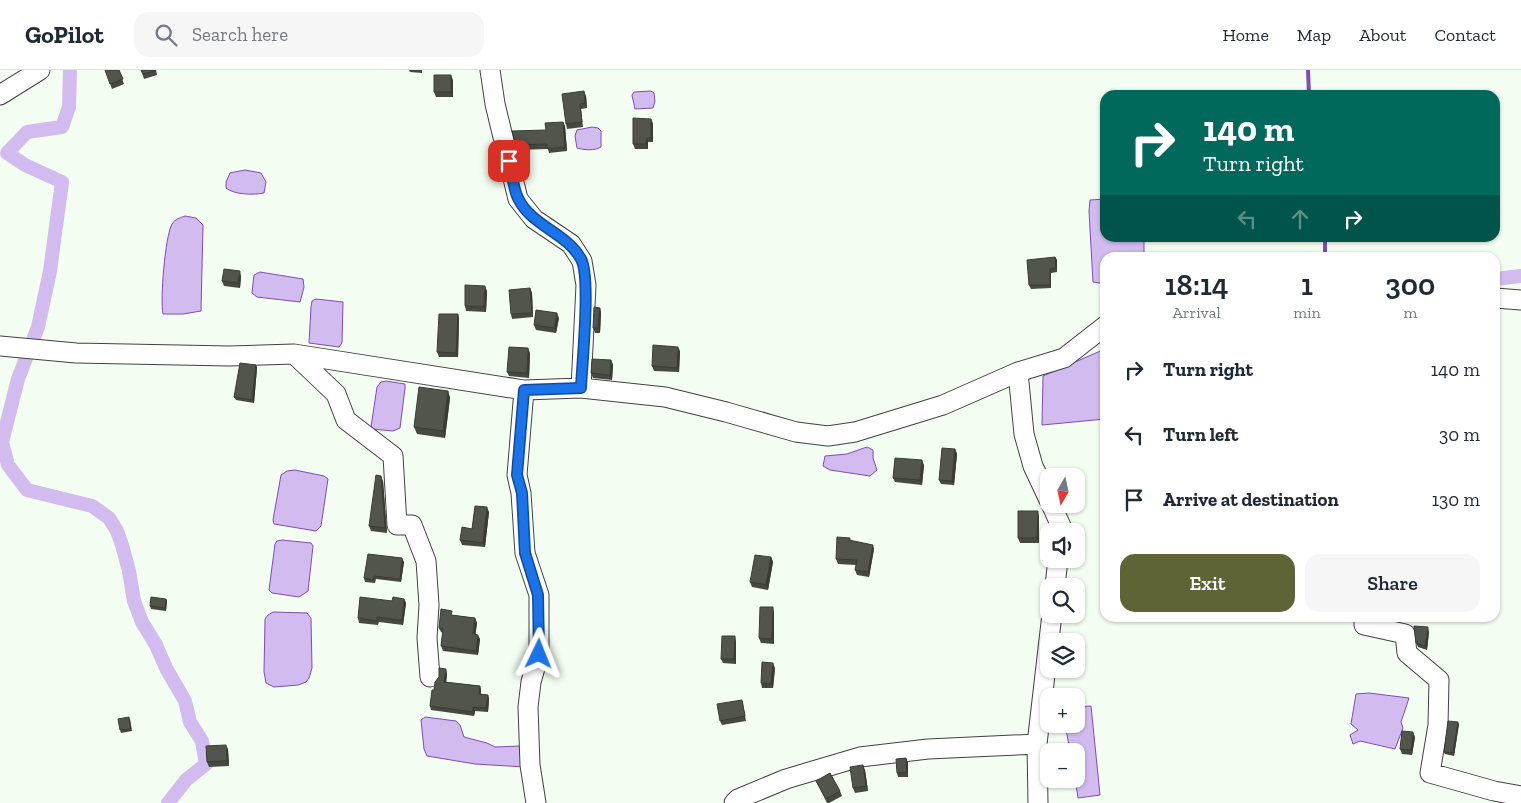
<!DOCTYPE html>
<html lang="en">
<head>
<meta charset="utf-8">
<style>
	body { margin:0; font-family:"Zilla Slab",serif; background:#f6f6f7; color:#1f2937; height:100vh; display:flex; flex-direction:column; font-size:19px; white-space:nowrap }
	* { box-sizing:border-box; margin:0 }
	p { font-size:16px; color:#747a83 }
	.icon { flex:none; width:28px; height:28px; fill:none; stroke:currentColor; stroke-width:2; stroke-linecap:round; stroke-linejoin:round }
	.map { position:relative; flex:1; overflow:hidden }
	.sheet { position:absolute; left:1100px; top:182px; width:400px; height:370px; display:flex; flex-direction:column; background:#fff; border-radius:15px; box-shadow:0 1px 4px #0004 }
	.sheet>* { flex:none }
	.hud { position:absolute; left:1100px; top:20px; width:400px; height:152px; border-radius:15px; box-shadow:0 1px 4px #0004; background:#00695c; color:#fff; overflow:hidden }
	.needle { width:32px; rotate:189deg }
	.fabs { position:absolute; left:1040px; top:398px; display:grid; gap:10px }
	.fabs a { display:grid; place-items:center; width:45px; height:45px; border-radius:10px; background:#fff; box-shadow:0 1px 4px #0004; font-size:25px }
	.pin { position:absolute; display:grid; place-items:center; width:42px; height:42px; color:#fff; margin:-21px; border-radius:10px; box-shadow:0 2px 8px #0006 }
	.me { position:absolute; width:55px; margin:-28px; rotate:2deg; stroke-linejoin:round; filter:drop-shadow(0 0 4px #0008) }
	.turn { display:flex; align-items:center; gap:18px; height:105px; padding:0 20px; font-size:22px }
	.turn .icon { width:65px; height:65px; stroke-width:2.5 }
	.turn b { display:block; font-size:35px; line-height:42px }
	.lanes { display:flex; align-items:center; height:48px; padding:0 20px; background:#0003; justify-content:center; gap:25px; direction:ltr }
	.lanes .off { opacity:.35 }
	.eta { display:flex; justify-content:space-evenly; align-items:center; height:85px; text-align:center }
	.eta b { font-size:30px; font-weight:600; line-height:35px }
	.primary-button { display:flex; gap:10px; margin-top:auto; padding:10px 20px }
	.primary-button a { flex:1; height:58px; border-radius:15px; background:#5f6437; color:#fff; font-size:20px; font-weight:600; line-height:58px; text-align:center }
	.primary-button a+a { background:#f6f6f7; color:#1f2937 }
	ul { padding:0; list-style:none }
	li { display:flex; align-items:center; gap:15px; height:65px; padding:0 20px }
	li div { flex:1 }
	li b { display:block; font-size:19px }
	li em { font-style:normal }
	header { display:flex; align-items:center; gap:30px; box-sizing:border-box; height:70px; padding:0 25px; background:#fff; border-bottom:1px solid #e0e1e3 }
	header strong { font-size:24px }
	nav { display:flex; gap:28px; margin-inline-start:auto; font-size:18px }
	.search { width:350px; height:45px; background:#f6f6f7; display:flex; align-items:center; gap:12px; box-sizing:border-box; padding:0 18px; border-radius:15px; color:#747a83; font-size:19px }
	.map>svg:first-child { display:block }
	.water { fill:#d1bbef; stroke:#7e4bbd }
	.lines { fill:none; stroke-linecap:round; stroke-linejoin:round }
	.stream { stroke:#7e4bbd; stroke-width:4 }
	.canal { stroke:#d1bbef; stroke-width:14 }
	.minor-casing { stroke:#414141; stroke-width:21 }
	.minor { stroke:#fff; stroke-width:19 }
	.wall { fill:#464941 }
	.shaded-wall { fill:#393c35 }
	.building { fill:#51554c; stroke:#393c35 }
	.route-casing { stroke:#114b97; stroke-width:12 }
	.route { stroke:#1a73e8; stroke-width:9 }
</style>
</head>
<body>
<header>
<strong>GoPilot</strong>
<div class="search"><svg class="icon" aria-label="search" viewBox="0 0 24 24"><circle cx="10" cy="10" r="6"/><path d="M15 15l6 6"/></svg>Search here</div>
<nav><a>Home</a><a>Map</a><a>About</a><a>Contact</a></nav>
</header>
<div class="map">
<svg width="1521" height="733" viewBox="0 0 1521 733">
	<rect width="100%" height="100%" fill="#f3fdf1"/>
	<path class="water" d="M 651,21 L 654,23 L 655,31 L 653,38 L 635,39 L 632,25 L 634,22 Z
		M 592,57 L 598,58 L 601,61 L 601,77 C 595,81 584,80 577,78 L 575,66 L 577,60 Z
		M 245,100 L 261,103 L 266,112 L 264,123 C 253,125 235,125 226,118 L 226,112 L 230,103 Z
		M 1105,129 L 1105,168 L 1144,168 L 1144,187 L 1105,188 L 1105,214 L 1093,212 L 1089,141 L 1090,130 Z
		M 185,146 L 196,148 L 203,155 L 201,241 L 183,244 L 163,244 C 160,229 165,167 172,154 C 175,149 180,148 185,146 Z
		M 260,202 L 303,209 L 304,217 L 300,232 L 257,227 L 252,223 L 254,205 Z
		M 316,229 L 343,232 L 342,273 L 339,277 L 309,273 L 311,237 L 312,231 Z
		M 1105,279 L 1105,349 L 1042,355 L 1043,306 Z
		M 386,311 L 405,314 L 405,318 L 400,358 L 393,361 L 372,359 L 371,357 L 377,317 L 381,312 Z
		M 867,377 L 873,380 L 873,388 L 877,400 L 870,406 L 830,400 L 823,396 L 825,386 L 847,384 Z
		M 295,400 L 324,406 L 328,409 L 321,456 L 316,461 L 274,454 L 273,450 L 281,405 L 287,401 Z
		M 282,470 L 311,473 L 313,476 L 308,521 L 299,527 L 272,523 L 269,520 L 275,474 L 277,471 Z
		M 273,542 L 307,543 L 311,548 L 312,598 L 309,608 L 306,612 L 298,615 L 274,617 L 266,613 L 264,602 L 265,549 L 268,545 Z
		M 1369,623 L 1409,628 L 1401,652 L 1403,658 L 1395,679 L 1360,671 L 1353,674 L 1350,665 L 1358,660 L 1351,654 L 1356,624 Z
		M 1091,636 L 1100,725 L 1078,728 L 1075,709 L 1076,709 L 1076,681 L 1070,681 L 1065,654 L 1076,654 L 1076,637 Z
		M 425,647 L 456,651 L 460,655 L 464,667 L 487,673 L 495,677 L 520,676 L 525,697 L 475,694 L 427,686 L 424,679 L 421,650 Z"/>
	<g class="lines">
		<path class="stream" d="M 1308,0 L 1309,25
			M 1325,188 L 1325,168"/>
		<path class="canal" d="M 70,0 L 69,37 L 62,57 L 27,62 L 7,83 L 25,95 L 62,112 L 50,201 L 38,257 L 18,309 L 2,372 L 8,395 L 27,420 L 92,436 L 109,448 L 117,461 L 122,475 L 129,501 L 134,531 L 142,552 L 156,575 L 166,598 L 185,631 L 190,652 L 202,671 L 206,694 L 186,710 L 168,733
			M 1495,209 L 1521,206"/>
		<g class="minor-casing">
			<path id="minor" d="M 490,0 L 495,34 L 518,129 L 534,149 L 571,174 L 582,191 L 586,215 L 581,318
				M 0,25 L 40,0
				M 1495,228 L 1521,230
				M 0,276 L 76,283 L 229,286 L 294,284 L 524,320 L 581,318 L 665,327 L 726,342 L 796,362 L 828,366 L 855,362 L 943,335 L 1018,302 L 1064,288 L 1105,256
				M 294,284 L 336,324 L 346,350 L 393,386 L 397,455 L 412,455 L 426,491 L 429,535 L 427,568 L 430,607
				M 1018,302 L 1024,364 L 1033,396 L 1049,430
				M 524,320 L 517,405 L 521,423 L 525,483 L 539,525 L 539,584 L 531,612 L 528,637 L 530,695 L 536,733
				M 1051,434 L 1061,456 L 1060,461
				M 1055,516 L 1058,489
				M 1364,548 L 1364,555 L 1405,564 L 1407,583 L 1439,610 L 1438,655 L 1430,703 L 1494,721 L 1521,726
				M 734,733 L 738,729 L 786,709 L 860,687 L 928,679 L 1037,674
				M 1038,733 L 1037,674 L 1052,544"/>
		</g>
		<use href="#minor" class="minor"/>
	</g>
	<path class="wall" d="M 105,0 L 119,0 L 124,14 L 112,19 Z
		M 141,0 L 156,0 L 157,5 L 144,9 Z
		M 409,0 L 422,0 L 422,3 L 410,2 Z
		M 453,10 L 453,27 L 436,27 L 434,22 Z
		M 586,26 L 587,38 L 581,39 L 583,57 L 567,59 L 566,54 Z
		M 651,49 L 653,54 L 653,72 L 648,72 L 648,79 L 635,79 L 633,74 Z
		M 563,52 L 565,56 L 567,81 L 549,83 L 548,79 L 518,80 L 516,75 Z
		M 1055,187 L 1057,190 L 1057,202 L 1051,203 L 1051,218 L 1031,219 L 1029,215 Z
		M 241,206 L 240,218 L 224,216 L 222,211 Z
		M 530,218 L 532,223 L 533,247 L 512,249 L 511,244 Z
		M 487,221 L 486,242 L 466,241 L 465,236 Z
		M 600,238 L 601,243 L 600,263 L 595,263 L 593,258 Z
		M 458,244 L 459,249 L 458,287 L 439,287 L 437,282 Z
		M 559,248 L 556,263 L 536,260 L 534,255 Z
		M 680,281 L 679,302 L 654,301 L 652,296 Z
		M 530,283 L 529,308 L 509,306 L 507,302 Z
		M 611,290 L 613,295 L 612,310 L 593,308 L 591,303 Z
		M 256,295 L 257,298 L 254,333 L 236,330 L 234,327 Z
		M 448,321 L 450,328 L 445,368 L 417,364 L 414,357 Z
		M 955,379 L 957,384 L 954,415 L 941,414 L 939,410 Z
		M 924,395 L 922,415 L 895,412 L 893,408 Z
		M 383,411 L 387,463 L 371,461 L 369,456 Z
		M 489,442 L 485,477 L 462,475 L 460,470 Z
		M 1039,446 L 1039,473 L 1020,473 L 1018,468 Z
		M 850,468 L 851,471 L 874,479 L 869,507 L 857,505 L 855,500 L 856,495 L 838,494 L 836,489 Z
		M 771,487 L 773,492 L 768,520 L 752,517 L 750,512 Z
		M 404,492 L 401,512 L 376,509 L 375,513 L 365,512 L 364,508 Z
		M 1076,528 L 1077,549 L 1063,549 L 1061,544 L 1076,544 Z
		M 166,529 L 167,531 L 166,541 L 151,539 L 150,536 Z
		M 404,529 L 406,533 L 403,555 L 379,552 L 378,555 L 359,553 L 358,548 L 392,531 Z
		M 774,542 L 774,574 L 761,573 L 759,568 Z
		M 453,545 L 475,548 L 477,553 L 475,565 L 480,569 L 478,585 L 443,581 L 441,576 L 443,563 L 441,562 L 439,558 Z
		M 1429,562 L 1427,580 L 1418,577 L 1416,573 Z
		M 736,571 L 736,594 L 723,593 L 721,589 Z
		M 775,598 L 773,618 L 762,618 L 761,613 Z
		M 447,603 L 446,612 L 480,616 L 481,620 L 481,624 L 488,625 L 489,629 L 488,642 L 475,641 L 474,646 L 431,640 L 430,636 L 434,620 L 439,607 Z
		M 743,634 L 746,651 L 722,655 L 720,651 Z
		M 130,649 L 132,661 L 121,663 L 120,660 Z
		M 1459,654 L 1454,686 L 1445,684 L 1444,682 Z
		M 1415,667 L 1412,685 L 1402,684 L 1400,679 Z
		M 228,679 L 229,696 L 209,697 L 207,692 Z
		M 906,688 L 908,693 L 908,707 L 898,707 L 897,703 Z
		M 865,700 L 868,721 L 855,723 L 853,718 Z
		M 816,711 L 840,721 L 842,726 L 829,733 L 827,733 Z"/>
	<path class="shaded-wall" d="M 451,5 L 453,10 L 453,27 L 451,22 Z
		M 584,21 L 586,26 L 587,38 L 585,33 Z
		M 651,49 L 653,54 L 653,72 L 651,68 Z
		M 563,52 L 565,56 L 567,81 L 565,77 Z
		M 647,68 L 648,72 L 648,79 L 646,74 Z
		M 1055,187 L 1057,190 L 1057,202 L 1056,198 Z
		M 1050,199 L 1051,203 L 1051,218 L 1050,215 Z
		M 240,201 L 241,206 L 240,218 L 238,213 Z
		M 485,216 L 487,221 L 486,242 L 484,237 Z
		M 530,218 L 532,223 L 533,247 L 532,243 Z
		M 600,238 L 601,243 L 600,263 L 598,258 Z
		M 557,243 L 559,248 L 556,263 L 554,258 Z
		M 458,244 L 459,249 L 458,287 L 456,283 Z
		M 678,277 L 680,281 L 679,302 L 677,298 Z
		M 528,278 L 530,283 L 529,308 L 527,303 Z
		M 611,290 L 613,295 L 612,310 L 610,305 Z
		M 256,295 L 257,298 L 254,333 L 252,330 Z
		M 448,321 L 450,328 L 445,368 L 443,361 Z
		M 955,379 L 957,384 L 954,415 L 952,411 Z
		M 922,390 L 924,395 L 922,415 L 920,410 Z
		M 381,406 L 383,411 L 387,463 L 385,458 Z
		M 487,437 L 489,442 L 485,477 L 483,473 Z
		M 1038,441 L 1039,446 L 1039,473 L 1037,468 Z
		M 873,475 L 874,479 L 869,507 L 868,502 Z
		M 771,487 L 773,492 L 768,520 L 766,515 Z
		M 402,488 L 404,492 L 401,512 L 400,509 Z
		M 1076,528 L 1077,530 L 1077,549 L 1075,544 L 1076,544 Z
		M 166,529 L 167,531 L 166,541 L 165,538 Z
		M 404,529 L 406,533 L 403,555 L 402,550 Z
		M 773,537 L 774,542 L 774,574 L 772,569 Z
		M 475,548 L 477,553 L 475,569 L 473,564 Z
		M 1428,557 L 1429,562 L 1427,580 L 1425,576 Z
		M 478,565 L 480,569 L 478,585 L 476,581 Z
		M 735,566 L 736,571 L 736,594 L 734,589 Z
		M 773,593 L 775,598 L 773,618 L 771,614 Z
		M 446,599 L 447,603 L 446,616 L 444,612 Z
		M 480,616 L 481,620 L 480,628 L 479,624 Z
		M 488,625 L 489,629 L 488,642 L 486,638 Z
		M 473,637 L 475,641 L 474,646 L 473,642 Z
		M 1458,652 L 1459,654 L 1454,686 L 1453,683 Z
		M 1413,662 L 1415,667 L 1412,685 L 1411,680 Z
		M 226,675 L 228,679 L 229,696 L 227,691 Z
		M 906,688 L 908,693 L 908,707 L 907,702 Z
		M 863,695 L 865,700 L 868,721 L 866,716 Z"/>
	<path class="building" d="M 105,0 L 119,0 L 123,9 L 110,14 Z
		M 141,0 L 155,0 L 155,1 L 143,4 Z
		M 434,5 L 451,5 L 451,22 L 434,22 Z
		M 584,21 L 585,33 L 580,34 L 582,52 L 566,54 L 562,24 Z
		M 633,48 L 651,49 L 651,68 L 647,68 L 646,74 L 633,74 Z
		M 563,52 L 565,77 L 548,79 L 547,74 L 516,75 L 512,61 L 546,60 L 545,53 Z
		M 1055,187 L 1056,198 L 1050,199 L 1050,215 L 1029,215 L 1027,190 Z
		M 224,199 L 240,201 L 238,213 L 222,211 Z
		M 465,215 L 485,216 L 484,237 L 465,236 Z
		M 530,218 L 532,243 L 511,244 L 509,220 Z
		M 594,237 L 600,238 L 598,258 L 593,258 Z
		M 536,240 L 557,243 L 554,258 L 534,255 Z
		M 439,244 L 458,244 L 456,283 L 437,282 Z
		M 653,275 L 678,277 L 677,298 L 652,296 Z
		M 509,277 L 528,278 L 527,303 L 507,302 Z
		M 592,289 L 611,290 L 610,305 L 591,303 Z
		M 240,293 L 256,295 L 252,330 L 234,327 Z
		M 419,317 L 448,321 L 443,361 L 414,357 Z
		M 942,378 L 955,379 L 952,411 L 939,410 Z
		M 895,388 L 922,390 L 920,410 L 893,408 Z
		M 376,405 L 381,406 L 385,458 L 369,456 Z
		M 475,436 L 487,437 L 483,473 L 460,470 L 462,457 L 472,459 Z
		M 1018,441 L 1038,441 L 1037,468 L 1018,468 Z
		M 837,467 L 850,468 L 849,470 L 873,475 L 868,502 L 855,500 L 857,490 L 836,489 Z
		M 368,484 L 402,488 L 400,509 L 374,506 L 374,510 L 364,508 Z
		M 755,485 L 771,487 L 766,515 L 750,512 Z
		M 151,527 L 166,529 L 165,538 L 150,536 Z
		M 360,527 L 392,531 L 393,527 L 404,529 L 402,550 L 377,547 L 377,551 L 358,548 Z
		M 760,537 L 773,537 L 772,569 L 759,568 Z
		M 441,539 L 452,541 L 451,545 L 475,548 L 473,564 L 478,565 L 476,581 L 441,576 L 443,559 L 439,558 Z
		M 1414,556 L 1428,557 L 1425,576 L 1416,573 Z
		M 722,566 L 735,566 L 734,589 L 721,589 Z
		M 762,592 L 773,593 L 771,614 L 761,613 Z
		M 439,598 L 446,599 L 444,612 L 480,616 L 479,624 L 488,625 L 486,638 L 473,637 L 473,642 L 430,636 L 432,620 L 434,620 L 435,612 L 439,607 Z
		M 742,630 L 745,646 L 720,651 L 717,634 Z
		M 129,647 L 131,659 L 120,660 L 118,649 Z
		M 1448,651 L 1458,652 L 1453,683 L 1444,682 Z
		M 1402,661 L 1413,662 L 1411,680 L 1400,679 Z
		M 226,675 L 227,691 L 207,692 L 206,676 Z
		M 906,688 L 907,702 L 897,703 L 896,689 Z
		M 863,695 L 866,716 L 853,718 L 850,697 Z
		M 830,703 L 840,721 L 826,729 L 816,711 Z"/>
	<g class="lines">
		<g class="route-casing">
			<path id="route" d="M 509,91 C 512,103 513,118 518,128 C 531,156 566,162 581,189 C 591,207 582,293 581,318 L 524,320 L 517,405 L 522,423 L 525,483 L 538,525 L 539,584"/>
		</g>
		<use href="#route" class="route"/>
	</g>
</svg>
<div class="fabs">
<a><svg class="needle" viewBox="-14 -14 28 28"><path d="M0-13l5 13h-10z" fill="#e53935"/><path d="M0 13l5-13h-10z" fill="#747a83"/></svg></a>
<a><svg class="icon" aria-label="sound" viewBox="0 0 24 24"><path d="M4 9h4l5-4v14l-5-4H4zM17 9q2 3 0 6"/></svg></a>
<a><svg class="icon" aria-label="search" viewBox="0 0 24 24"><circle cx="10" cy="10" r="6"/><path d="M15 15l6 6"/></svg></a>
<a><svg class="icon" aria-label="layers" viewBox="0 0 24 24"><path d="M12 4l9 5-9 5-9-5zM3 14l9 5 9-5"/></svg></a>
<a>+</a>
<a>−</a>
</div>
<div class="pin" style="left:509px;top:91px;background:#d93025"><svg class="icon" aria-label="arrive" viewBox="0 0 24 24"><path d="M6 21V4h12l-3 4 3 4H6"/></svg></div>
<svg class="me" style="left:539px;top:584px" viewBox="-20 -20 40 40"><path d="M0-17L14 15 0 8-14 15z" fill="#1a73e8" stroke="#fff" stroke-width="4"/></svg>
<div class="hud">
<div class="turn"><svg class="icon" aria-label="right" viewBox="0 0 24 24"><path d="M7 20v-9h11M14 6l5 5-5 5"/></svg><div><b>140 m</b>Turn right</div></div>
<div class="lanes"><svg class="icon off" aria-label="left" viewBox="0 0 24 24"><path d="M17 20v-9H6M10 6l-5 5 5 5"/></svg><svg class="icon off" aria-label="ahead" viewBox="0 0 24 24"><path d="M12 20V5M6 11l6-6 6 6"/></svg><svg class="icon" aria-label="right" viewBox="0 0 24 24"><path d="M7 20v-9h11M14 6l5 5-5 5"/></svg></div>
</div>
<section class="sheet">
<div class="eta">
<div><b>18:14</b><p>Arrival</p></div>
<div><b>1</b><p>min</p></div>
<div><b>300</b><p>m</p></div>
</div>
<ul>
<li><svg class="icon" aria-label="right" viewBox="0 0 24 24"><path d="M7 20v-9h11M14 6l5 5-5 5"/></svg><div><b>Turn right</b></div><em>140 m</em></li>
<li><svg class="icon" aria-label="left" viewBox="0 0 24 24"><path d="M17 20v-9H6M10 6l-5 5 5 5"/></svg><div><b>Turn left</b></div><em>30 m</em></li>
<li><svg class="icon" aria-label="arrive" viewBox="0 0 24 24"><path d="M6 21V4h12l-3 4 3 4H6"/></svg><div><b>Arrive at destination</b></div><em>130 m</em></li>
</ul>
<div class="primary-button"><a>Exit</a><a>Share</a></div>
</section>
</div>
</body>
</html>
